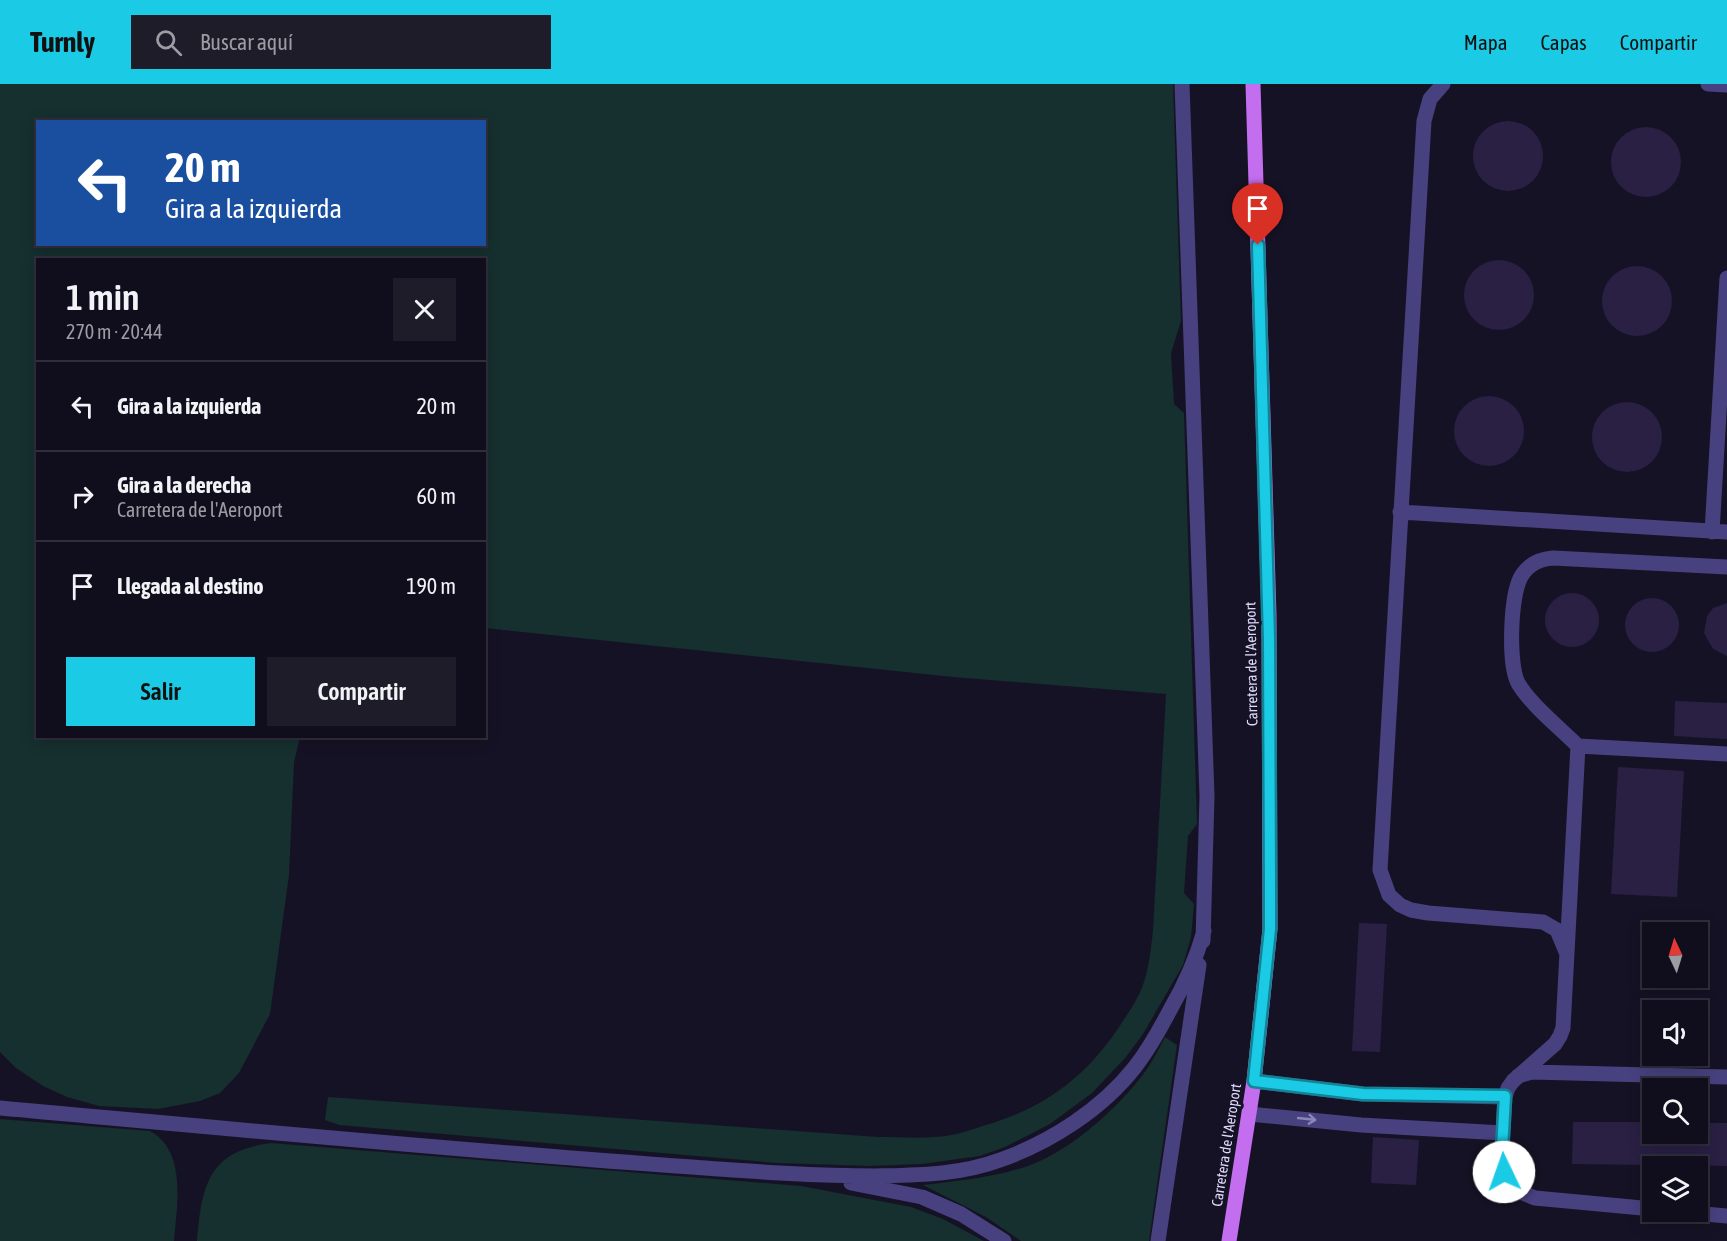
<!DOCTYPE html>
<html lang="es">
<head>
<meta charset="utf-8">
<style>
	body { margin:0; font-family:"Asap Condensed",sans-serif; background:#1e1c29; color:#f1f3f6; height:100vh; display:flex; flex-direction:column; font-size:22px; white-space:nowrap }
	* { box-sizing:border-box; margin:0 }
	p { font-size:20px; color:#9c9ca3 }
	.icon { flex:none; width:33px; height:33px; fill:none; stroke:currentColor; stroke-width:2; stroke-linecap:round; stroke-linejoin:round }
	.map { position:relative; flex:1; overflow:hidden }
	.panel { position:absolute; left:36px; top:174px; width:450px; height:480px; display:flex; flex-direction:column; background:#100e1c; border-radius:0px; box-shadow:0 3px 15px #0003,0 0 0 2px #302e3b }
	.panel>* { flex:none }
	.hud { position:absolute; left:36px; top:36px; width:450px; height:126px; border-radius:0px; box-shadow:0 3px 15px #0003,0 0 0 2px #302e3b; background:#1a4fa0; color:#fff; overflow:hidden }
	.needle { width:39px; rotate:356deg }
	.buttons { position:absolute; left:1642px; top:838px; display:grid; gap:12px }
	.buttons a { display:grid; place-items:center; width:66px; height:66px; border-radius:0px; background:#100e1c; box-shadow:0 3px 15px #0003,0 0 0 2px #302e3b; font-size:30px }
	.pin { position:absolute; display:grid; place-items:center; width:51px; height:51px; color:#fff; margin:-62px -26px; border-radius:50% 50% 50% 0; rotate:-45deg; box-shadow:0 0 6px #0007 }
	.pin .icon { rotate:45deg }
	.me { position:absolute; width:66px; margin:-33px; rotate:357deg; stroke-linejoin:round; filter:drop-shadow(0 0 4px #0008) }
	.turn { display:flex; align-items:center; gap:21px; height:126px; padding:0 30px; font-size:27px }
	.turn .icon { width:78px; height:78px; stroke-width:2.5 }
	.turn b { display:block; font-size:42px; line-height:51px }
	.round { display:grid; place-items:center; flex:none; width:63px; height:63px; border-radius:0px; background:#1e1c29 }
	.headline { display:flex; align-items:center; justify-content:space-between; height:102px; padding:0 30px }
	h1 { font-size:36px; font-weight:600; line-height:45px }
	.primary-button { display:flex; gap:12px; margin-top:auto; padding:12px 30px }
	.primary-button a { flex:1; height:69px; border-radius:0px; background:#1bcbe6; color:#111; font-size:24px; font-weight:600; line-height:69px; text-align:center }
	.primary-button a+a { background:#1e1c29; color:#f1f3f6 }
	ul { padding:0; list-style:none }
	li { display:flex; align-items:center; gap:18px; height:90px; padding:0 30px; border-top:2px solid #302e3b }
	li div { flex:1 }
	li b { display:block; font-size:22px }
	li em { font-style:normal }
	header { display:flex; align-items:center; gap:36px; box-sizing:border-box; height:84px; padding:0 30px; background:#1bcbe6; color:#111 }
	header strong { font-size:28px }
	nav { display:flex; gap:33px; margin-inline-start:auto; font-size:21px }
	.search { width:420px; height:54px; background:#1e1c29; display:flex; align-items:center; gap:15px; box-sizing:border-box; padding:0 21px; border-radius:0px; color:#9c9ca3; font-size:22px }
	.map>svg:first-child { display:block }
	.green { fill:#162f2f; fill-rule:evenodd }
	.building { fill:#292044 }
	.lines { fill:none; stroke-linecap:round; stroke-linejoin:round }
	.minor { stroke:#47427f; stroke-width:15 }
	.major { stroke:#c36def; stroke-width:15 }
	.oneway { stroke:#8b86b7 }
	.route-casing { stroke:#128496; stroke-width:15 }
	.route { stroke:#1bcbe6; stroke-width:10 }
	.labels { text-anchor:middle; dominant-baseline:central; stroke-width:6; stroke-linejoin:round; paint-order:stroke }
	.street-label { font-size:15px; fill:#dfdafb; stroke:#161225 }
</style>
</head>
<body>
<header>
<strong>Turnly</strong>
<div class="search"><svg class="icon" aria-label="search" viewBox="0 0 24 24"><circle cx="10" cy="10" r="6"/><path d="M15 15l6 6"/></svg>Buscar aquí</div>
<nav><a>Mapa</a><a>Capas</a><a>Compartir</a></nav>
</header>
<div class="map">
<svg width="1727" height="1157" viewBox="0 0 1727 1157">
	<rect width="100%" height="100%" fill="#161225"/>
	<path class="green" d="M 0,0 L 1173,0 L 1181,237 L 1171,269 L 1174,320 L 1184,329 L 1197,740 L 1188,752 L 1184,809 L 1194,820 L 1191,853 L 1183,881 L 1143,950 L 1126,973 L 1092,1009 L 1050,1040 L 1005,1063 L 980,1072 L 922,1080 L 871,1082 L 777,1079 L 339,1041 L 325,1036 L 328,1013 L 878,1053 C 900,1053 924,1055 946,1052 C 960,1050 973,1045 986,1041 C 1044,1024 1085,994 1119,943 C 1127,931 1136,918 1142,904 C 1149,885 1151,865 1153,846 L 1166,610 L 953,593 L 485,544 L 484,176 L 38,176 L 38,652 L 300,653 L 294,678 L 289,791 L 270,930 L 239,989 L 220,1009 L 200,1017 L 158,1025 L 99,1022 L 67,1013 L 43,1002 L 16,984 L 0,968 ZM 38,38 L 484,38 L 484,160 L 38,160 Z
		M 1165,953 L 1177,961 L 1149,1157 L 1021,1157 L 986,1133 L 923,1101 C 959,1097 1007,1092 1040,1077 C 1078,1060 1123,1019 1147,985 C 1154,975 1159,964 1165,953 Z
		M 0,1035 L 150,1047 C 187,1067 177,1122 174,1157 L 0,1157 Z
		M 271,1059 L 801,1102 L 911,1123 L 943,1135 L 984,1157 L 197,1157 C 202,1101 208,1067 271,1059 Z"/>
	<path class="building" d="M1473 72a35 35 0 1 1 70 0a35 35 0 1 1-70 0Z
		M1611 78a35 35 0 1 1 70 0a35 35 0 1 1-70 0Z
		M1464 211a35 35 0 1 1 70 0a35 35 0 1 1-70 0Z
		M1602 217a35 35 0 1 1 70 0a35 35 0 1 1-70 0Z
		M1454 347a35 35 0 1 1 70 0a35 35 0 1 1-70 0Z
		M1592 353a35 35 0 1 1 70 0a35 35 0 1 1-70 0Z
		M1545 536a27 27 0 1 1 54 0a27 27 0 1 1-54 0Z
		M1625 541a27 27 0 1 1 54 0a27 27 0 1 1-54 0Z
		M 1727,519 L 1727,572 L 1713,565 L 1704,549 L 1707,532 L 1713,524 Z
		M 1675,617 L 1727,619 L 1727,655 L 1674,652 Z
		M 1618,683 L 1684,687 L 1677,813 L 1611,810 Z
		M 1359,839 L 1387,840 L 1380,968 L 1352,967 Z
		M 1573,1038 L 1653,1038 L 1653,1050 L 1698,1050 L 1698,1039 L 1727,1039 L 1727,1082 L 1572,1080 Z
		M 1373,1053 L 1419,1056 L 1416,1101 L 1371,1099 Z"/>
	<g class="lines">
		<path class="minor" d="M 1182,0 L 1207,712 L 1203,857
			M 1443,0 L 1430,15 L 1424,37 L 1380,786 L 1389,811 L 1400,821 L 1411,826 L 1428,829 L 1543,838 L 1557,846 L 1567,870
			M 1708,0 L 1727,1
			M 1400,428 L 1727,448
			M 1712,448 L 1727,194
			M 1578,662 C 1560,644 1530,620 1518,599 C 1508,580 1510,509 1522,491 C 1529,480 1540,475 1553,474 L 1727,483
			M 1518,992 L 1532,988 L 1727,993
			M 1254,997 L 1363,1010 L 1505,1013
			M 0,1024 C 221,1044 442,1065 663,1081 C 734,1086 804,1092 875,1092 C 917,1091 960,1091 1000,1076 C 1051,1058 1102,1025 1135,983 C 1149,965 1160,945 1170,926 C 1185,900 1196,876 1204,847
			M 1249,1030 L 1361,1041 L 1503,1049
			M 851,1099 L 922,1113 L 961,1130 L 1004,1157
			M 1653,1125 L 1535,1114 L 1518,1107 L 1507,1094 L 1503,1081 L 1502,1066 L 1505,1013 L 1508,1004 L 1513,997 L 1555,960 L 1560,952 L 1563,944 L 1578,662 L 1727,670
			M 1683,1128 L 1727,1132
			M 1158,1157 L 1199,881"/>
		<path class="major" d="M 1229,1157 L 1254,997 L 1270,845 L 1269,532 L 1253,0"/>
	</g>
	<defs><path id="oneway-shaft" d="M-6 0H5M1.5-3L5.5 0L1.5 3" fill="none" stroke-width="1.6" stroke-linecap="round" stroke-linejoin="round" transform="scale(1.5)"/></defs>
	<use class="oneway" href="#oneway-shaft" transform="translate(1307 1035) rotate(6)"/>
	<g class="lines">
		<g class="route-casing">
			<path id="route" d="M 1258,161 L 1269,554 L 1270,805 L 1270,845 L 1254,997 L 1363,1010 L 1505,1012 L 1502,1066 L 1504,1088"/>
		</g>
		<use href="#route" class="route"/>
	</g>
	<g class="labels">
		<g class="street-label">
			<text transform="translate(1251 580) rotate(-91)">Carretera de l'Aeroport</text>
			<text transform="translate(1226 1061) rotate(-81)">Carretera de l'Aeroport</text>
		</g>
	</g>
</svg>
<div class="buttons">
<a><svg class="needle" viewBox="-14 -14 28 28"><path d="M0-13l5 13h-10z" fill="#e53935"/><path d="M0 13l5-13h-10z" fill="#9c9ca3"/></svg></a>
<a><svg class="icon" aria-label="sound" viewBox="0 0 24 24"><path d="M4 9h4l5-4v14l-5-4H4zM17 9q2 3 0 6"/></svg></a>
<a><svg class="icon" aria-label="search" viewBox="0 0 24 24"><circle cx="10" cy="10" r="6"/><path d="M15 15l6 6"/></svg></a>
<a><svg class="icon" aria-label="layers" viewBox="0 0 24 24"><path d="M12 4l9 5-9 5-9-5zM3 14l9 5 9-5"/></svg></a>
</div>
<div class="pin" style="left:1258px;top:161px;background:#d93025"><svg class="icon" aria-label="arrive" viewBox="0 0 24 24"><path d="M6 21V4h12l-3 4 3 4H6"/></svg></div>
<svg class="me" style="left:1504px;top:1088px" viewBox="-20 -20 40 40"><circle r="19" fill="#fff"/><path d="M0-13L10 11 0 6-10 11z" fill="#1bcbe6"/></svg>
<div class="hud">
<div class="turn"><svg class="icon" aria-label="left" viewBox="0 0 24 24"><path d="M17 20v-9H6M10 6l-5 5 5 5"/></svg><div><b>20 m</b>Gira a la izquierda</div></div>
</div>
<section class="panel">
<div class="headline"><div><h1>1 min</h1><p>270 m · 20:44</p></div><a class="round"><svg class="icon" aria-label="close" viewBox="0 0 24 24"><path d="M6 6l12 12M18 6L6 18"/></svg></a></div>
<ul>
<li><svg class="icon" aria-label="left" viewBox="0 0 24 24"><path d="M17 20v-9H6M10 6l-5 5 5 5"/></svg><div><b>Gira a la izquierda</b></div><em>20 m</em></li>
<li><svg class="icon" aria-label="right" viewBox="0 0 24 24"><path d="M7 20v-9h11M14 6l5 5-5 5"/></svg><div><b>Gira a la derecha</b><p>Carretera de l'Aeroport</p></div><em>60 m</em></li>
<li><svg class="icon" aria-label="arrive" viewBox="0 0 24 24"><path d="M6 21V4h12l-3 4 3 4H6"/></svg><div><b>Llegada al destino</b></div><em>190 m</em></li>
</ul>
<div class="primary-button"><a>Salir</a><a>Compartir</a></div>
</section>
</div>
</body>
</html>
